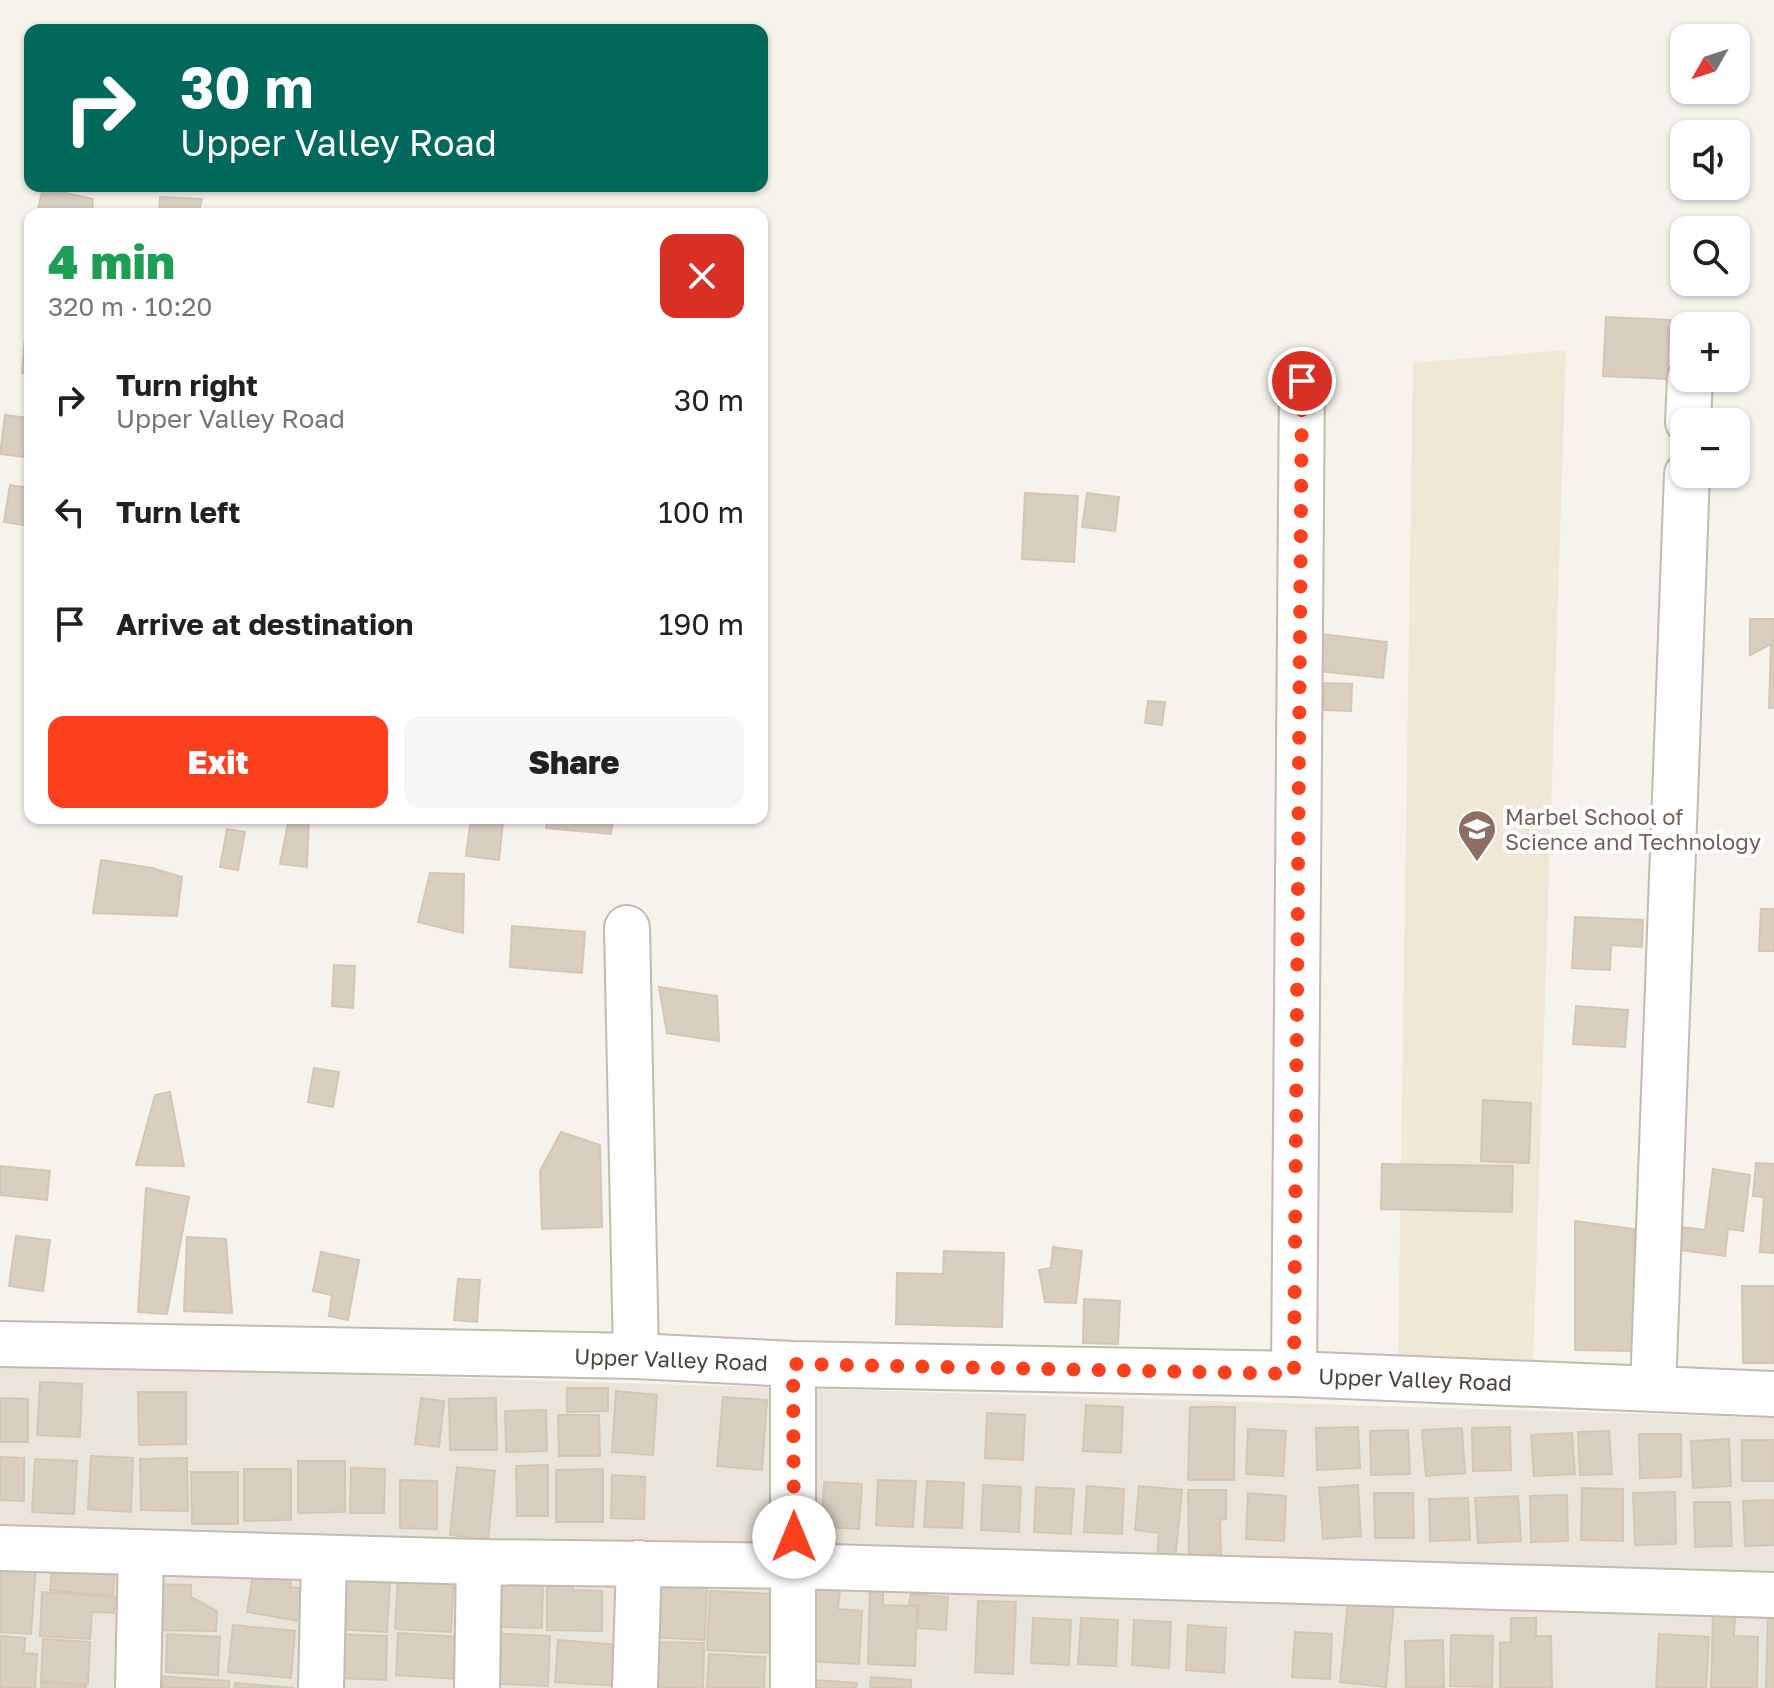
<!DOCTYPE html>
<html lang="en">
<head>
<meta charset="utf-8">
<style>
	body { margin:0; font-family:"Golos Text",sans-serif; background:#f6f6f6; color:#202124; height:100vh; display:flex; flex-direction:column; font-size:30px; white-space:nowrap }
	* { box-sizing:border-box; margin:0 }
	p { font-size:26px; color:#757577 }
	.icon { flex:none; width:44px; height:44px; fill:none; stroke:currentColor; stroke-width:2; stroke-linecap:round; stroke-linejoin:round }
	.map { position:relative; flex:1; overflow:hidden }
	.side { position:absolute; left:24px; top:208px; width:744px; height:616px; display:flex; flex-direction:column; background:#fff; border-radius:16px; box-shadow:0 2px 6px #0004 }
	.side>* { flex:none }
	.banner { position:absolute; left:24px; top:24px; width:744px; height:168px; border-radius:16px; box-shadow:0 2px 6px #0004; background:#00695c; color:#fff; overflow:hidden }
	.needle { width:52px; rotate:231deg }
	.buttons { position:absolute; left:1670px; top:24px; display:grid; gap:16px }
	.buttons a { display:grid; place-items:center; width:80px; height:80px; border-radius:16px; background:#fff; box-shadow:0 2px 6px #0004; font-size:40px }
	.pin { position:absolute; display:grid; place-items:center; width:68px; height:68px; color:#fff; margin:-34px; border:4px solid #fff; border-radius:50%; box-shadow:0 2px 8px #0007 }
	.me { position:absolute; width:88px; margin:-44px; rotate:0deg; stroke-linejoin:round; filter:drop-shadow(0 0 6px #0008) }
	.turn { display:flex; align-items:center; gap:28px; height:168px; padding:0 24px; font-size:36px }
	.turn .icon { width:104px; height:104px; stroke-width:2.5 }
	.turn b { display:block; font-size:56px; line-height:68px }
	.round { display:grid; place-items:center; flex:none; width:84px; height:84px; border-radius:16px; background:#f6f6f6 }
	.overview { display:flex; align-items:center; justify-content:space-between; height:136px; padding:0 24px }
	h1 { font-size:48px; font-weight:800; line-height:60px; color:#1e9e55 }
	.button { display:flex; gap:16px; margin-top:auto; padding:16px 24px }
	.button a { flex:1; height:92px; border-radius:16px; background:#fc3f1d; color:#fff; font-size:32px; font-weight:800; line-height:92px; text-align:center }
	.button a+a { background:#f6f6f6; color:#202124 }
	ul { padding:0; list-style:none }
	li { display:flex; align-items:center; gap:24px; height:112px; padding:0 24px }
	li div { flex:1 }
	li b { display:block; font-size:30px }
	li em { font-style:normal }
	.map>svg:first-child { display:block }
	.residential { fill:#eae5da }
	.education { fill:#efe8d6 }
	.building { fill:#d8cfc1; stroke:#d3c7b4; stroke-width:2 }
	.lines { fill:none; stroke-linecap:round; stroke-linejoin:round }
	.minor-casing { stroke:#c2bbae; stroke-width:48 }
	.minor { stroke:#fff; stroke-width:44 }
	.route { stroke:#fc3f1d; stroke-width:14; stroke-dasharray:0 25.2 }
	.labels { text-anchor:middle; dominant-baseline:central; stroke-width:8; stroke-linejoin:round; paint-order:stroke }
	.education-label { font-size:22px; fill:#785e54; stroke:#fff; text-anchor:start }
	.street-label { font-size:22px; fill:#4b4439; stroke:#fff }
</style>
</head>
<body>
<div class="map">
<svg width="1774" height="1688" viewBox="0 0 1774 1688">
	<rect width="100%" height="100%" fill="#f6f3ec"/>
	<path class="residential" d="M 0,1364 L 1774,1418 L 1774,1688 L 0,1688 Z"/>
	<path class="education" d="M 1566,350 L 1533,1366 L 1398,1363 L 1413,363 Z"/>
	<path class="building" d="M 43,188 L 93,199 L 92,214 L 37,214 Z
		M 160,197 L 202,199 L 198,214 L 159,214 Z
		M 1606,317 L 1670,320 L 1667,379 L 1603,376 Z
		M 25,337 L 30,337 L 30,374 L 22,373 Z
		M 5,415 L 29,418 L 24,457 L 0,454 Z
		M 10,485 L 30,488 L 30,526 L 4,522 Z
		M 1025,493 L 1078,496 L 1074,562 L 1022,559 Z
		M 1087,493 L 1119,497 L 1115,531 L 1082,527 Z
		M 1750,619 L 1774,619 L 1774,708 L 1769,708 L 1771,644 L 1750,655 Z
		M 1313,633 L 1387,642 L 1383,678 L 1310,670 Z
		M 1324,683 L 1352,684 L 1351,711 L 1324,710 Z
		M 1148,701 L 1165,702 L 1162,725 L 1145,723 Z
		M 289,818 L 309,818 L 307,867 L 280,864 Z
		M 471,818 L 503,822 L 499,860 L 466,856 Z
		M 547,818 L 613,818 L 611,834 L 546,828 Z
		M 227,829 L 245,832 L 238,870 L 220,867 Z
		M 101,860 L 152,868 L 182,877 L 177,916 L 93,913 Z
		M 430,873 L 464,874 L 463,933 L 418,922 Z
		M 1761,909 L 1774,909 L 1774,951 L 1759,951 Z
		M 1575,917 L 1643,920 L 1642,947 L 1611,945 L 1610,970 L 1572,968 Z
		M 512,926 L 585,932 L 582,973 L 510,967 Z
		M 334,965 L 355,966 L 353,1008 L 332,1006 Z
		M 659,987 L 717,996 L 719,1041 L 667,1033 Z
		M 1576,1006 L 1628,1010 L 1625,1047 L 1573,1044 Z
		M 314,1068 L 339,1072 L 333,1107 L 308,1102 Z
		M 170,1092 L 184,1166 L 136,1165 L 155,1095 Z
		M 1483,1100 L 1531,1103 L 1529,1163 L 1481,1161 Z
		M 561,1132 L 600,1145 L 602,1227 L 542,1229 L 540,1171 Z
		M 1756,1163 L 1774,1164 L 1774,1253 L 1760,1252 L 1764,1197 L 1753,1196 Z
		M 1382,1164 L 1513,1166 L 1512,1212 L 1381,1209 Z
		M 0,1166 L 50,1171 L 47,1200 L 0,1195 Z
		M 1713,1169 L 1750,1175 L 1743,1231 L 1728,1229 L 1725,1256 L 1679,1250 L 1682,1227 L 1705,1230 Z
		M 146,1188 L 189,1197 L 167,1314 L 138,1312 Z
		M 1575,1221 L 1634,1229 L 1634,1351 L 1575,1350 Z
		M 16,1236 L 50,1240 L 43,1291 L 9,1286 Z
		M 187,1237 L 226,1239 L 232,1313 L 184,1311 Z
		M 1053,1247 L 1082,1251 L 1076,1303 L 1045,1302 L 1039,1270 L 1051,1268 Z
		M 944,1251 L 1004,1253 L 1002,1327 L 896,1324 L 897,1273 L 943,1274 Z
		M 321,1252 L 359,1260 L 348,1320 L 329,1316 L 332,1295 L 313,1291 Z
		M 458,1279 L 480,1280 L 477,1322 L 454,1320 Z
		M 1742,1286 L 1774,1286 L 1774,1363 L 1743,1363 Z
		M 1084,1299 L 1120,1301 L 1118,1344 L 1083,1343 Z
		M 40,1382 L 82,1384 L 80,1437 L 37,1435 Z
		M 567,1388 L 608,1388 L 608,1411 L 567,1412 Z
		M 616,1391 L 657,1395 L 653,1455 L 612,1452 Z
		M 138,1392 L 186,1392 L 186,1444 L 139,1445 Z
		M 723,1397 L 767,1400 L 762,1470 L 717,1466 Z
		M 0,1398 L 28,1399 L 28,1442 L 0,1442 Z
		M 421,1398 L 444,1401 L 439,1447 L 415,1444 Z
		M 496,1398 L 497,1450 L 450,1450 L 449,1399 Z
		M 1086,1405 L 1123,1407 L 1121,1453 L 1083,1451 Z
		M 1190,1407 L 1235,1407 L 1234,1480 L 1188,1480 Z
		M 546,1410 L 547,1451 L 506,1452 L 505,1411 Z
		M 987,1413 L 1025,1415 L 1023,1460 L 985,1458 Z
		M 558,1415 L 599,1415 L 600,1456 L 559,1456 Z
		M 1358,1427 L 1360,1468 L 1317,1470 L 1316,1428 Z
		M 1510,1427 L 1511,1470 L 1473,1471 L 1472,1428 Z
		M 1462,1428 L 1465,1473 L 1426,1476 L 1422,1430 Z
		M 1248,1429 L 1286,1431 L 1283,1476 L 1246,1474 Z
		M 1408,1430 L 1410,1474 L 1371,1475 L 1370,1431 Z
		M 1609,1431 L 1612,1474 L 1580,1475 L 1578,1432 Z
		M 1572,1433 L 1575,1474 L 1534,1476 L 1531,1435 Z
		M 1639,1434 L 1681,1434 L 1681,1477 L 1640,1478 Z
		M 1729,1439 L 1731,1486 L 1693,1488 L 1691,1441 Z
		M 1742,1440 L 1774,1440 L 1774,1481 L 1742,1481 Z
		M 91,1456 L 133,1458 L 131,1512 L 88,1509 Z
		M 0,1457 L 24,1458 L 24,1501 L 0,1500 Z
		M 187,1458 L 188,1511 L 141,1510 L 140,1459 Z
		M 35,1459 L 77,1461 L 74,1514 L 32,1512 Z
		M 298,1461 L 345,1461 L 345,1512 L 298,1513 Z
		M 548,1465 L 548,1516 L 517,1516 L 516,1466 Z
		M 457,1467 L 495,1471 L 488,1540 L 450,1535 Z
		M 351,1468 L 385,1469 L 384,1513 L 350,1513 Z
		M 244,1469 L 291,1469 L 291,1520 L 244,1521 Z
		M 603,1469 L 603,1522 L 556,1522 L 556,1470 Z
		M 191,1472 L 238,1472 L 238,1524 L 192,1524 Z
		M 612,1475 L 645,1477 L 644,1519 L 611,1518 Z
		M 400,1480 L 437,1481 L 437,1529 L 400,1528 Z
		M 878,1480 L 916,1481 L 913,1527 L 876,1525 Z
		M 927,1481 L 964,1483 L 962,1528 L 924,1527 Z
		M 824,1482 L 862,1484 L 859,1529 L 822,1527 Z
		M 983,1485 L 1021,1487 L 1019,1532 L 981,1530 Z
		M 1358,1485 L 1361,1536 L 1323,1539 L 1319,1488 Z
		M 1087,1486 L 1124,1489 L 1122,1534 L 1084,1532 Z
		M 1139,1486 L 1182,1490 L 1175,1562 L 1157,1560 L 1159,1533 L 1135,1530 Z
		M 1036,1487 L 1074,1489 L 1071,1534 L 1034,1532 Z
		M 1582,1488 L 1623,1489 L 1623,1541 L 1581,1540 Z
		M 1188,1490 L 1226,1490 L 1226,1519 L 1220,1520 L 1221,1556 L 1189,1556 Z
		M 1675,1492 L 1676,1544 L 1635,1545 L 1633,1493 Z
		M 1248,1493 L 1286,1496 L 1284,1541 L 1246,1539 Z
		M 1374,1493 L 1413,1493 L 1414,1538 L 1375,1538 Z
		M 1567,1495 L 1568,1541 L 1531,1542 L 1530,1496 Z
		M 1518,1496 L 1521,1541 L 1478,1543 L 1475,1498 Z
		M 1468,1498 L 1470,1540 L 1430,1541 L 1429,1499 Z
		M 1774,1500 L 1774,1545 L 1745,1546 L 1743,1501 Z
		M 1694,1502 L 1730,1502 L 1732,1546 L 1695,1547 Z
		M 53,1561 L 115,1567 L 113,1596 L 50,1590 Z
		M 1,1562 L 36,1565 L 31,1634 L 0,1632 Z
		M 254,1568 L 292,1574 L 290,1587 L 304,1589 L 299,1621 L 247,1612 Z
		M 547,1576 L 573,1576 L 573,1590 L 602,1591 L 602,1631 L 547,1630 Z
		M 398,1577 L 454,1580 L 451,1632 L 395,1629 Z
		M 338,1579 L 390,1583 L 387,1632 L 335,1629 Z
		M 492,1579 L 543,1580 L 542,1628 L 492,1627 Z
		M 150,1584 L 191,1585 L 191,1597 L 217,1611 L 216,1631 L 149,1630 Z
		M 653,1584 L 707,1588 L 705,1640 L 649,1637 Z
		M 812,1588 L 840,1590 L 838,1609 L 862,1611 L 859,1664 L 807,1661 Z
		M 870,1588 L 883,1588 L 883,1605 L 917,1606 L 915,1666 L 868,1664 Z
		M 710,1591 L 775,1594 L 772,1653 L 707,1650 Z
		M 42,1592 L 115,1597 L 114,1613 L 92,1612 L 90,1639 L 40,1636 Z
		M 911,1594 L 948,1597 L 946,1630 L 917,1628 L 919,1605 L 909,1605 Z
		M 978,1601 L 1016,1602 L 1013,1674 L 975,1672 Z
		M 1348,1601 L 1394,1605 L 1386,1687 L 1340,1682 Z
		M 1768,1611 L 1774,1612 L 1774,1688 L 1766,1688 Z
		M 1713,1613 L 1735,1614 L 1734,1636 L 1758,1637 L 1757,1688 L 1711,1688 Z
		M 1033,1618 L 1071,1620 L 1069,1665 L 1031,1663 Z
		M 1081,1618 L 1118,1620 L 1116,1666 L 1078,1664 Z
		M 1511,1618 L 1536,1618 L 1536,1636 L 1551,1636 L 1552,1688 L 1500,1688 L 1500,1643 L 1511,1642 Z
		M 1134,1620 L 1171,1622 L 1169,1668 L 1132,1665 Z
		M 233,1625 L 295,1631 L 291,1678 L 228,1672 Z
		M 1188,1625 L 1226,1628 L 1224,1673 L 1186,1670 Z
		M 1295,1632 L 1332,1634 L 1330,1679 L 1292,1677 Z
		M 398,1633 L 460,1637 L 458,1679 L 396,1675 Z
		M 486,1633 L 550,1636 L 548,1686 L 484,1683 Z
		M 167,1634 L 220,1637 L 218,1675 L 166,1672 Z
		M 335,1634 L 387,1636 L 386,1680 L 334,1678 Z
		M 1659,1634 L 1709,1637 L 1706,1688 L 1656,1688 Z
		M 1451,1635 L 1493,1636 L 1492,1687 L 1450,1686 Z
		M 0,1636 L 25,1638 L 24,1653 L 37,1654 L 35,1688 L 0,1688 Z
		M 43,1639 L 90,1642 L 88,1684 L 41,1681 Z
		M 558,1640 L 620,1645 L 617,1686 L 555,1682 Z
		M 1443,1640 L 1444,1687 L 1406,1687 L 1405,1641 Z
		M 651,1642 L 704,1643 L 703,1688 L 649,1688 Z
		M 709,1654 L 765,1657 L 764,1688 L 707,1688 Z
		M 155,1676 L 229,1681 L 229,1688 L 154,1688 Z
		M 871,1677 L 911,1680 L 911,1688 L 870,1688 Z
		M 800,1679 L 857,1683 L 856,1688 L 800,1688 Z
		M 41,1683 L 86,1686 L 86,1688 L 41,1688 Z
		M 235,1683 L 294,1688 L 235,1688 Z"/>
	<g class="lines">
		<g class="minor-casing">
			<path id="minor" d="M 1688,422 L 1690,378
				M 627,928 L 636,1356
				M 0,1344 L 636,1356 L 793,1364 L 1294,1374 L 1774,1394
				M 793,1364 L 793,1688
				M 1294,1374 L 1302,381
				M 1653,1389 L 1687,474
				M 0,1548 L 479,1562 L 794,1566 L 1774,1595
				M 138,1688 L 141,1552
				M 321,1688 L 324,1558
				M 477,1688 L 479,1562
				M 635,1688 L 639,1563"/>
		</g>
		<use href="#minor" class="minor"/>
	</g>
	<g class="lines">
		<path class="route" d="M 794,1537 L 793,1364 L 1294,1374 L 1302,381"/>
	</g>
	<defs>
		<g id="school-pin" transform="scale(2)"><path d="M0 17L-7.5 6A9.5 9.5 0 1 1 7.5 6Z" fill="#8d6e63" stroke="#fff"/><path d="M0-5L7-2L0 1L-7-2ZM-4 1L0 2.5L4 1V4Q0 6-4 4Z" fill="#fff"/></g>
	</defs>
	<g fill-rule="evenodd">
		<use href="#school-pin" x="1477" y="829"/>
	</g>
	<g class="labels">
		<g class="education-label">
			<text x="1505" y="816">Marbel School of<tspan x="1505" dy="25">Science and Technology</tspan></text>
		</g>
		<g class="street-label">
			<text transform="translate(671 1359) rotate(2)">Upper Valley Road</text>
			<text transform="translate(1415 1379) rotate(2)">Upper Valley Road</text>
		</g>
	</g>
</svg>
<div class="buttons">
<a><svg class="needle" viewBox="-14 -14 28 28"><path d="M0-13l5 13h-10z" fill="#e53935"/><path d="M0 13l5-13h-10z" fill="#757577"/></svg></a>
<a><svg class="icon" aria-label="sound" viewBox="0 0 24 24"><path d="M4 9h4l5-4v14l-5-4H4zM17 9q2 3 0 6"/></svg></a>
<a><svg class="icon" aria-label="search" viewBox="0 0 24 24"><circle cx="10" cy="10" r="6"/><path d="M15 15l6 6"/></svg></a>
<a>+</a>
<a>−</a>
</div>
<div class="pin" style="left:1302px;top:381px;background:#d93025"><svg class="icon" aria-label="arrive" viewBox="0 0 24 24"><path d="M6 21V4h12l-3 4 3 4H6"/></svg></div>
<svg class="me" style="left:794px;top:1537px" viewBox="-20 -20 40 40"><circle r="19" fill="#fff"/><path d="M0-13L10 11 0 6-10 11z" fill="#fc3f1d"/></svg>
<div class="banner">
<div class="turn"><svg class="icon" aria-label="right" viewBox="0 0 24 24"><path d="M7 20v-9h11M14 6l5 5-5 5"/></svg><div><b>30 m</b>Upper Valley Road</div></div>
</div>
<section class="side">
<div class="overview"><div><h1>4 min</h1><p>320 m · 10:20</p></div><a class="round" style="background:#d93025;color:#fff"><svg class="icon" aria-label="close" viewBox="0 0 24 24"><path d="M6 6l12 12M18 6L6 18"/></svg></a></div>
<ul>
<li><svg class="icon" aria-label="right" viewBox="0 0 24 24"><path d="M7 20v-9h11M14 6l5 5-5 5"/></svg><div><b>Turn right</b><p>Upper Valley Road</p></div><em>30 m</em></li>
<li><svg class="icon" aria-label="left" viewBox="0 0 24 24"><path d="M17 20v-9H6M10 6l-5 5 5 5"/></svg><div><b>Turn left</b></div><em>100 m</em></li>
<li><svg class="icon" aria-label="arrive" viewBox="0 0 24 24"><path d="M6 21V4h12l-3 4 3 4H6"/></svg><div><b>Arrive at destination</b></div><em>190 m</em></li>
</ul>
<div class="button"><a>Exit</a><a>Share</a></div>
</section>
</div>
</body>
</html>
